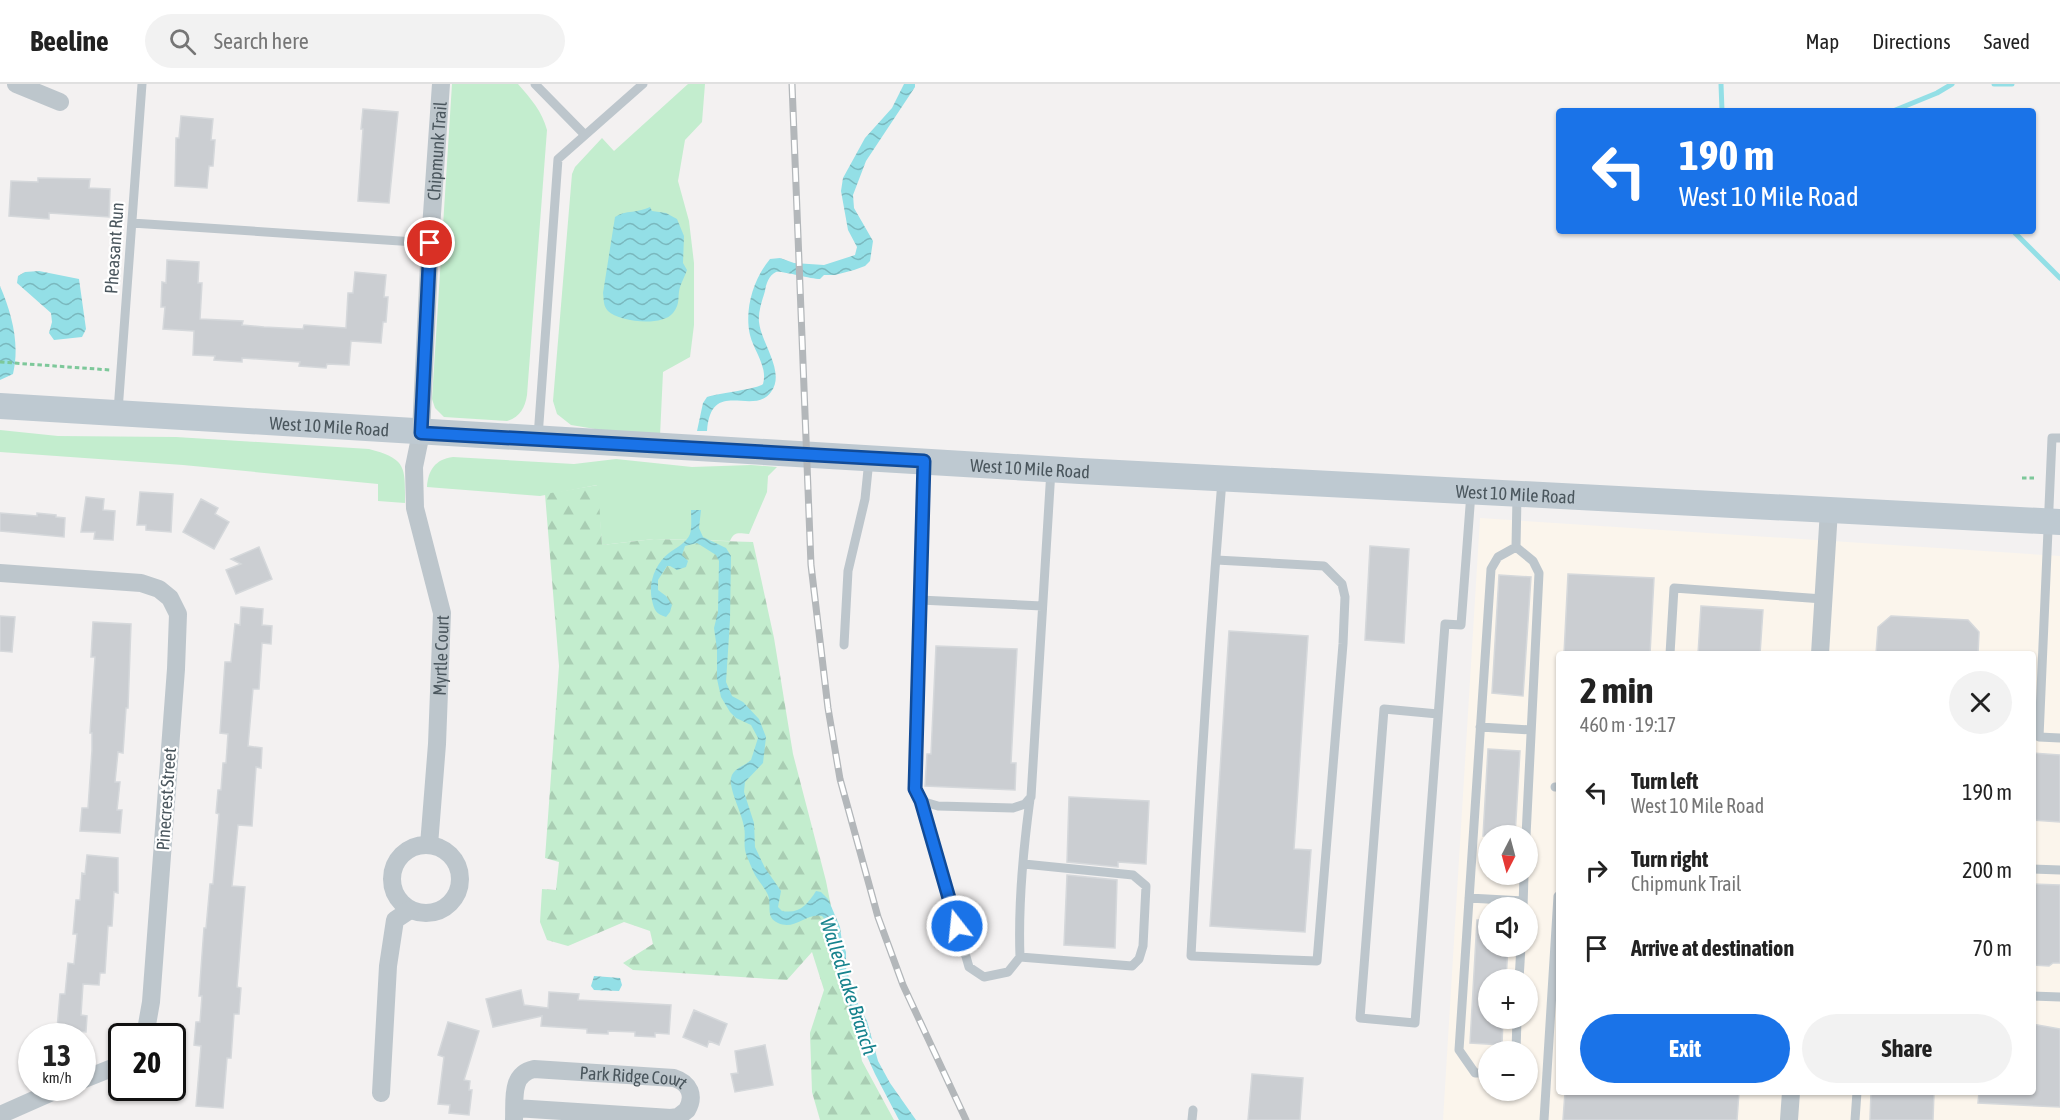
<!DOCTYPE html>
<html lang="en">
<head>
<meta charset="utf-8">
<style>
	body { margin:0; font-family:"Asap Condensed",sans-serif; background:#f2f2f2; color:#222; height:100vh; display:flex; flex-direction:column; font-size:22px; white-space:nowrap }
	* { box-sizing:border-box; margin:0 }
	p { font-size:20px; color:#767676 }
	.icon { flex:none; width:33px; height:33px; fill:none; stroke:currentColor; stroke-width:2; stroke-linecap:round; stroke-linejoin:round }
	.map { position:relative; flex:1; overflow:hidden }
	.panel { position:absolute; left:1556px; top:567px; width:480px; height:444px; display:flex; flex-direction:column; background:#fff; border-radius:6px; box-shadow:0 2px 4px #0004 }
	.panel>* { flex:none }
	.top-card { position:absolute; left:1556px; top:24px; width:480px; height:126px; border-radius:6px; box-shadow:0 2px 4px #0004; background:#1a73e8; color:#fff; overflow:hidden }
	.needle { width:39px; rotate:186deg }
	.buttons { position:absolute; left:1478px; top:741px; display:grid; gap:12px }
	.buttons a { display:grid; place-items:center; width:60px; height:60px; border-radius:50%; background:#fff; box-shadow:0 2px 4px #0004; font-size:30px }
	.speed { position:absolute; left:18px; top:939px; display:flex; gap:12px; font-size:30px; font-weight:700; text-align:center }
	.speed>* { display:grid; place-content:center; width:78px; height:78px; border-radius:50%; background:#fff; box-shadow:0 2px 4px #0004; line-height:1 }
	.speed small { font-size:15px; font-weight:400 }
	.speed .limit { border:3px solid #111; border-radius:9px; background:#fff; color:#111 }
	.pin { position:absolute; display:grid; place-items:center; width:51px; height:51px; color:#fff; margin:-26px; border:3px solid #fff; border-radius:50%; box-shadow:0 2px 6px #0007 }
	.me { position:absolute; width:66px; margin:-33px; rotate:344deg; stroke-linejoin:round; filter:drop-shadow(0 0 4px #0008) }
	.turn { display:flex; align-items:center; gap:21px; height:126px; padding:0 24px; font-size:27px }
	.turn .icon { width:78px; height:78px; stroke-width:2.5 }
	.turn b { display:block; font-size:42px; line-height:51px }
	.round { display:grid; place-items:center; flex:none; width:63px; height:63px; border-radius:32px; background:#f2f2f2 }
	.head { display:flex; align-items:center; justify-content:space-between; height:102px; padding:0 24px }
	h1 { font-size:36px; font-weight:700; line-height:45px }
	.cta { display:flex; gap:12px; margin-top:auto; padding:12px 24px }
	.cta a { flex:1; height:69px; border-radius:36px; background:#1a73e8; color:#fff; font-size:24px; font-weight:700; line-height:69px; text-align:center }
	.cta a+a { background:#f2f2f2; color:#222 }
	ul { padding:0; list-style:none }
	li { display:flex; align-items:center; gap:18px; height:78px; padding:0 24px }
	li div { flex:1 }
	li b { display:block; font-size:22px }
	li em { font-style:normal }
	header { display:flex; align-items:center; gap:36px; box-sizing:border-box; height:84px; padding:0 30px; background:#fff; border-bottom:2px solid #e0e0e0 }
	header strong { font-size:28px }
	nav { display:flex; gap:33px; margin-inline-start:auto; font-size:21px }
	.search { width:420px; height:54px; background:#f2f2f2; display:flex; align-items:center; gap:15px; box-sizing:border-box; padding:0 21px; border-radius:33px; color:#767676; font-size:22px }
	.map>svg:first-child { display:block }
	.commercial { fill:#fbf5ec; fill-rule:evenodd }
	.green { fill:#c3edce }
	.forest { fill:url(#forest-firs) }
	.water { fill:url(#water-waves) }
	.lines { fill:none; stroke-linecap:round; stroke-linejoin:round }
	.stream { stroke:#93dfe6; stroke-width:5 }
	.building { fill:#cbced2; stroke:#d5d8db; stroke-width:1.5 }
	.path { stroke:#7dc89a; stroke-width:3; stroke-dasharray:4.5 3; stroke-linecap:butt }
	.service { stroke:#bdc6cc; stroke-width:9 }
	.minor { stroke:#bdc6cc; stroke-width:18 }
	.secondary { stroke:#bec9d1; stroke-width:26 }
	.rail-casing { stroke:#b3b7ba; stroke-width:7 }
	.rail { stroke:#fff; stroke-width:4.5; stroke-dasharray:14; stroke-linecap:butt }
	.route-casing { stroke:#114b97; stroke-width:15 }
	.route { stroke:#1a73e8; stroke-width:10 }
	.labels { text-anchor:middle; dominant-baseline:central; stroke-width:4.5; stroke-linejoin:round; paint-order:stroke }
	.street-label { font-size:18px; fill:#4a565d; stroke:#fff }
	.water-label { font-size:20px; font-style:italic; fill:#16828d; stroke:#fff }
</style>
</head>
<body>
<header>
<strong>Beeline</strong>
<div class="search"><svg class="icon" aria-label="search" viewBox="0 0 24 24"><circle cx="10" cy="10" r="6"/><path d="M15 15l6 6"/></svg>Search here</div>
<nav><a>Map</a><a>Directions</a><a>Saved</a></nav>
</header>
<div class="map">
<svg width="2060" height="1036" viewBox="0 0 2060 1036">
	<defs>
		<pattern id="forest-firs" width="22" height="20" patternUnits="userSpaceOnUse" patternTransform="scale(1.5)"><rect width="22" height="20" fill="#c3edce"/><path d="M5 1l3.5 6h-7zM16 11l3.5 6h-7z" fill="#a9cdb3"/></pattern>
		<pattern id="water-waves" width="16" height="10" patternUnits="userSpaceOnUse" patternTransform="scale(1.5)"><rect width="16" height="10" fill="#93dfe6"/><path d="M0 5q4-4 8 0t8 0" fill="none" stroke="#7ab8be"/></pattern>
	</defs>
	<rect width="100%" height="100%" fill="#f3f1f1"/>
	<path class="commercial" d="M 1480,434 L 2060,472 L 2060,1036 L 1443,1036 ZM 1558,570 L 2032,570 L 2032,1008 L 1558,1008 ZM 1488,752 L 1527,752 L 1527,790 L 1488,790 ZM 1488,824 L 1527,824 L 1527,862 L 1488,862 ZM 1488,896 L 1527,896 L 1527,934 L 1488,934 ZM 1488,968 L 1527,968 L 1527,1006 L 1488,1006 Z"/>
	<path class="green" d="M 452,0 L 518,0 C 531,15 542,27 547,46 L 527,311 C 525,324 520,333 507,337 L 444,333 L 435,324 L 432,315 Z
		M 688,0 L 705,0 L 702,38 L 685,56 L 678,97 L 689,137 L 694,179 L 694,241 L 690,273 L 663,288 L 660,352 L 619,349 L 571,341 L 557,330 L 553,317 L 572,90 L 575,83 L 602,54 L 614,67 Z
		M 0,346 L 58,352 L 176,353 L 369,365 C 407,375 405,383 405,419 L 378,417 L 378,400 L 183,381 L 0,368 Z
		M 453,373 L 574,380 L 616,375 L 692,383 L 751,381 L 777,383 L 768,392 L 767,408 L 749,450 C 739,449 734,447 730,457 L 654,455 L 602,461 L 597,401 L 540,412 L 427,403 C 428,387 435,375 453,373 Z"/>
	<path class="forest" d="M 598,401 L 602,461 L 654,455 L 753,458 L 774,554 L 793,670 L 826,797 L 862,977 L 894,1036 L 820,1036 L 812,1008 L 810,949 L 824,906 L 812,868 L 787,896 L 633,886 L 623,879 L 653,860 L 650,847 L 624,838 L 568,862 L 547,856 L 540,838 L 542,805 L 556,806 L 559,778 L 545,774 L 559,582 L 545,410 Z"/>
	<path class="water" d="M 904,0 L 915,0 L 915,3 L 866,77 L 853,111 L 854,124 L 873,157 L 870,177 L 865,182 L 854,186 L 835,191 L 824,191 L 820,195 C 810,195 780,186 776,188 C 769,191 766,200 765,207 C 762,217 758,228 759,238 C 761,259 786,288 771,308 C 753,333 711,293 707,347 L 697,347 L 703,319 L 707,313 C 719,309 758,305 763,300 C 768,283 754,267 750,251 C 744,225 754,194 770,175 L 780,174 L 794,179 L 824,181 L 855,171 L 857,163 L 848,146 L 841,107 L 843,94 L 865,54 L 892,24 Z
		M 650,123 L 652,127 L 666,129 L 677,135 L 684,152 L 683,179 L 687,186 C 685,192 682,197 680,203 C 677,214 681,219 673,229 C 662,243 619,238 608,227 C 603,222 604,216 603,209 L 615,133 C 625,126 639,129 650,123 Z
		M 39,187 L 79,195 L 86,245 L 82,253 L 54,256 L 49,249 L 52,238 L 51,229 L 17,199 L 18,192 L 25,188 Z
		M 0,202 C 12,230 20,260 13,290 L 0,296 Z
		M 691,426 L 701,426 L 699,444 L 703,453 L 726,464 L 731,472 L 730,536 L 726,598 L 732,612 L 743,618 L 759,635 L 766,653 L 763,679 L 745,698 L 744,708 L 754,739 L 755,763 L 765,784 L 781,807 L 778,823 L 782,827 C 800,830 807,821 816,807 L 821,808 L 828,815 L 840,843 L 842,858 L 846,868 L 846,884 L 856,916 L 867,937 L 878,977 L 890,999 L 916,1036 L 899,1036 L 875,990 L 866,970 L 866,961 L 854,937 L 838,895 L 827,838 L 822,832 C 807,828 795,847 778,839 C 765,833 772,822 768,811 C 765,804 759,798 755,791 C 752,785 749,777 746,770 C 743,760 746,752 744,743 C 742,729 729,706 731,694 C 733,684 745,682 751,676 L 758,654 L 751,641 L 736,634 L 730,628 L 721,613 L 717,595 L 717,565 L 714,544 L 718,528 L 719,477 L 716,471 L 697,459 L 685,462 L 682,471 L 688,477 L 686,483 L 677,486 L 670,482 L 667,482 L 658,496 L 658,506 L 666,512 L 672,521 L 670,528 L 666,533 C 656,530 654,526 652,516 C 648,499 655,480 669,469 C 676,464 687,458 690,450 C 692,444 691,432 691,426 Z
		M 594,892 L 620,894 L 622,901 L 619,907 L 594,906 L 591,902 Z"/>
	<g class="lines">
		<path class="stream" d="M 1721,0 L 1722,27
			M 1994,0 L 2012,0
			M 1893,27 L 1937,9 L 1952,0
			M 2013,147 L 2060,194"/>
	</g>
	<path class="building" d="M 363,25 L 398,28 L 389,119 L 358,117 L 363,45 L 361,45 Z
		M 181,32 L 213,35 L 211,56 L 215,56 L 213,82 L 209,82 L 207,104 L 175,102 L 176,54 L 179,54 Z
		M 38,94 L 90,95 L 89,104 L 110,105 L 109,133 L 49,129 L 49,135 L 9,132 L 11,97 L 38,98 Z
		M 167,176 L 199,178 L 198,199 L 202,199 L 200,235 L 243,237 L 242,241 L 264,243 L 303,245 L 304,241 L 346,244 L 348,209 L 353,209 L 355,188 L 386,191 L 384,213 L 388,213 L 386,238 L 383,238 L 381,259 L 351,257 L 349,281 L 327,280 L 326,284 L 299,282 L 300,278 L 242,274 L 242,278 L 214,276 L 215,272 L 193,271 L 194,247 L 163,245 L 165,223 L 161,223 L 162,198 L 166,199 Z
		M 140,408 L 173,410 L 171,448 L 146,446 L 146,441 L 137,441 Z
		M 86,413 L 104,415 L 103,426 L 115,427 L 113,456 L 94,455 L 95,448 L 81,448 Z
		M 201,415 L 218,424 L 215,430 L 229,438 L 214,465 L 183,448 Z
		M 0,429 L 37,432 L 37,429 L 56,431 L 56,433 L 65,434 L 64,453 L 0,447 Z
		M 1370,462 L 1409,465 L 1404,559 L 1365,556 Z
		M 259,463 L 272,495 L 236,510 L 226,486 L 241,480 L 231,475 Z
		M 1568,490 L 1654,494 L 1650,570 L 1564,570 Z
		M 1499,491 L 1531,493 L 1523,612 L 1492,609 Z
		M 1701,522 L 1763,526 L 1760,570 L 1698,570 Z
		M 241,523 L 263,525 L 262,541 L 272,542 L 271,560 L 262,559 L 259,605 L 253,605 L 248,662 L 262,664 L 261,684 L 256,683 L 252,742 L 238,741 L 232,802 L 245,803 L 237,903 L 241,904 L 239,930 L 234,930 L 231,974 L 227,974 L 223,1024 L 196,1022 L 201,962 L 194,961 L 196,938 L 200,938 L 202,912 L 199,912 L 204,844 L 206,844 L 210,800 L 213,800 L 219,730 L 216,729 L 218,706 L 221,706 L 223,679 L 226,679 L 228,650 L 220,649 L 225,578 L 231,578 L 235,540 L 240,541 Z
		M 0,532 L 15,533 L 12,568 L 0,567 Z
		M 1891,532 L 1968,536 L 1979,548 L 1978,570 L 1876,570 L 1878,543 Z
		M 93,538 L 131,540 L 128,624 L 126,624 L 123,669 L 118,668 L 115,698 L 120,698 L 117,726 L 122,726 L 120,749 L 80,747 L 82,724 L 88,724 L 92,666 L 92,649 L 90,649 L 95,573 L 91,573 Z
		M 1229,547 L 1308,552 L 1294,765 L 1311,766 L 1305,848 L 1210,842 Z
		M 936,562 L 1017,565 L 1011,679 L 1016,679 L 1015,706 L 925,702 L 927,670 L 931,670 Z
		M 1488,665 L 1520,667 L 1515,752 L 1483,752 Z
		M 2032,669 L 2060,671 L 2060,738 L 2032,736 Z
		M 1069,713 L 1149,717 L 1146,780 L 1118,778 L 1118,783 L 1067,778 Z
		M 87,771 L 118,774 L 118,809 L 114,808 L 112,842 L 108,842 L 105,889 L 100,889 L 99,901 L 83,900 L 81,931 L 87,932 L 86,948 L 57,945 L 60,910 L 65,910 L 68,879 L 74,880 L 77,850 L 73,850 L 76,816 L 80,816 L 82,789 L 85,790 Z
		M 1067,791 L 1117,796 L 1115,864 L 1064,861 Z
		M 2032,800 L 2060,801 L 2060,879 L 2053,879 L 2049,882 L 2032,881 Z
		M 1477,836 L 1488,836 L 1488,862 L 1508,862 L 1506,896 L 1488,896 L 1488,934 L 1503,934 L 1502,961 L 1470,959 Z
		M 521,906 L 524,921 L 548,924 L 549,908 L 579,910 L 578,916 L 671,921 L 669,950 L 655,949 L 655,953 L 635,952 L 635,948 L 608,947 L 608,950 L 587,949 L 587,945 L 541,942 L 542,932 L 493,943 L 486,915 Z
		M 694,926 L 727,940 L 719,961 L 709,957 L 707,963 L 683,953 Z
		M 448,938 L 479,947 L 464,996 L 470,997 L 469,1006 L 472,1006 L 469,1031 L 449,1029 L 450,1021 L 438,1020 L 444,973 L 438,971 Z
		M 2032,940 L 2060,945 L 2060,1023 L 1978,1019 L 1979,1008 L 2032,1008 Z
		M 765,961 L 773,1001 L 735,1008 L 731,990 L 738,989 L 735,967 Z
		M 1252,990 L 1303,994 L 1300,1036 L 1248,1036 Z
		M 1565,1008 L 1739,1008 L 1737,1036 L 1563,1036 Z
		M 1871,1008 L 1934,1008 L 1933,1036 L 1870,1036 Z"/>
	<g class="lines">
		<path class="path" d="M 0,278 L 110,286
			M 2022,394 L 2037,394"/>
		<path class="service" d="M 535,0 L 585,51
			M 132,139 L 430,159
			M 118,327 L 142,0
			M 538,353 L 558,75 L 643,0
			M 2060,354 L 2052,354 L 2039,653 L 2060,654
			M 923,380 L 915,705 L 921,717 L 938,722 L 1013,724 L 1025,720 L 1031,713 L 1051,386
			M 1516,463 L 1533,477 L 1539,489 L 1526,752
			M 1516,463 L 1517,412
			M 1216,476 L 1324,482 L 1342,500 L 1345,513 L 1343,560 L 1317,877 L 1191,872 C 1199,713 1209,555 1222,397
			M 920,516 L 1042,522
			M 844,561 L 848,487 L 865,415 L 869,376
			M 1670,570 L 1674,504 L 1823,515
			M 1438,630 L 1384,625 L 1360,934 L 1415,939 L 1445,540 L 1461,541 L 1471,409
			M 1480,643 L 1531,646
			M 1555,703 L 1558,703
			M 921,717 L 969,883 L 984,893 L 1008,888 L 1020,873 C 1018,821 1023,767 1030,715
			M 2032,785 L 2060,786
			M 1469,814 L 1523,817
			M 1523,824 L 1524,790
			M 1020,873 L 1132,882 L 1139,875 L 1143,862 L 1146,802 L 1133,791 L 1024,780
			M 1519,896 L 1521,862
			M 2032,912 L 2060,913
			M 1516,968 L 1517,934
			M 1488,989 L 1475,989 L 1459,966 L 1491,485 L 1498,473 L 1516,463
			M 1192,1036 L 1193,1026
			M 1544,1036 L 1558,812
			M 1855,1036 L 1857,1008"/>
		<g class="minor">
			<path d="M 16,0 L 60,18"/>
			<path d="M 0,489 L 141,499 L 159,505 L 170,514 L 178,530 L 176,585 L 151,918 L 145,952"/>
			<path d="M 1820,570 L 1829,426"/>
			<path id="s1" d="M 429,761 L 437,660 L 442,529 L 415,424 L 414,383 L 421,349 L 430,159 L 441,0"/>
			<circle cx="426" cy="795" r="34"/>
			<path d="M 82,996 L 122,980"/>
			<path d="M 381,1009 L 388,882 L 395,836 L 410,826"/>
			<path d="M 0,1031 L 61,1004"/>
			<path id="s2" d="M 514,1036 C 515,1016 510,990 534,985 L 674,994 C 690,999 695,1012 687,1026 L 678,1033 L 671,1034 L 515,1024"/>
			<path d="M 1789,1036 L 1791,1008"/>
		</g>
		<path class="secondary" id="s3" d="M 0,322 L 1080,387 L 2060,438"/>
		<g class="rail-casing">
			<path id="rail" d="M 792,0 L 811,481 L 828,624 L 840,695 L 878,833 L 903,901 L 966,1036"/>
		</g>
		<use href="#rail" class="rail"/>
	</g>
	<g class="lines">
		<g class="route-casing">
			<path id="route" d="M 430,159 L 421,349 L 924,377 L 915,705 L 921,717 L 957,842"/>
		</g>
		<use href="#route" class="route"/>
	</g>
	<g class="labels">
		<g class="street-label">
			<text stroke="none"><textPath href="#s1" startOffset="699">Chipmunk Trail</textPath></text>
			<text transform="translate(114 164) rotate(-86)">Pheasant Run</text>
			<text stroke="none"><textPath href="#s3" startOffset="330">West 10 Mile Road</textPath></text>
			<text stroke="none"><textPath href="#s3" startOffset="1032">West 10 Mile Road</textPath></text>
			<text stroke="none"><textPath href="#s3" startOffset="1518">West 10 Mile Road</textPath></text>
			<text stroke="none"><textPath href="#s1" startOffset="190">Myrtle Court</textPath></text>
			<text transform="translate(166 715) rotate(-86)">Pinecrest Street</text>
			<text stroke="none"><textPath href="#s2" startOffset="160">Park Ridge Court</textPath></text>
		</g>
		<g class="water-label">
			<text transform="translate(849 902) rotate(72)">Walled Lake Branch</text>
		</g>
	</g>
</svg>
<div class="buttons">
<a><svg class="needle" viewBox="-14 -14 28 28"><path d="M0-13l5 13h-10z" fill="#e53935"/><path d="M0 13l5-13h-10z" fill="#767676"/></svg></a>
<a><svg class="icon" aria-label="sound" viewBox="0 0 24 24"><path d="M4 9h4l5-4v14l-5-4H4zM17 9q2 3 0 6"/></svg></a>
<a>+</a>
<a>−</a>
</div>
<div class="speed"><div>13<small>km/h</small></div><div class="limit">20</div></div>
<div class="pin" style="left:430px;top:159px;background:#d93025"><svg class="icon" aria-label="arrive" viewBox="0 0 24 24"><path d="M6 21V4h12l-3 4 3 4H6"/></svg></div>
<svg class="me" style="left:957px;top:842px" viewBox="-20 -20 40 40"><circle r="17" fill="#1a73e8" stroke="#fff" stroke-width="3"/><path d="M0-11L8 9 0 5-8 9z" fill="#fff"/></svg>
<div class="top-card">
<div class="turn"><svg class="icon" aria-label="left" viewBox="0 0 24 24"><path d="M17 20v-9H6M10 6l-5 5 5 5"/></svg><div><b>190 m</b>West 10 Mile Road</div></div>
</div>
<section class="panel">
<div class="head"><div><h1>2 min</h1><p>460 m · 19:17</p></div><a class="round"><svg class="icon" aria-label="close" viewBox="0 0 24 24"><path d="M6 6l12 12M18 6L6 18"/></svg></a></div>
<ul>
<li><svg class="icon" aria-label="left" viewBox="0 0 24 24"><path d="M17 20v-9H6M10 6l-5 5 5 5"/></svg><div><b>Turn left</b><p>West 10 Mile Road</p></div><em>190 m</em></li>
<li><svg class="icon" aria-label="right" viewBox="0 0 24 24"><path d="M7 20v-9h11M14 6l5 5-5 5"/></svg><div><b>Turn right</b><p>Chipmunk Trail</p></div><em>200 m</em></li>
<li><svg class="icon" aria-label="arrive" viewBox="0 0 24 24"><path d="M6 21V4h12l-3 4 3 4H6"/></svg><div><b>Arrive at destination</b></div><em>70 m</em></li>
</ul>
<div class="cta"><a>Exit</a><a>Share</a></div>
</section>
</div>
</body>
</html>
